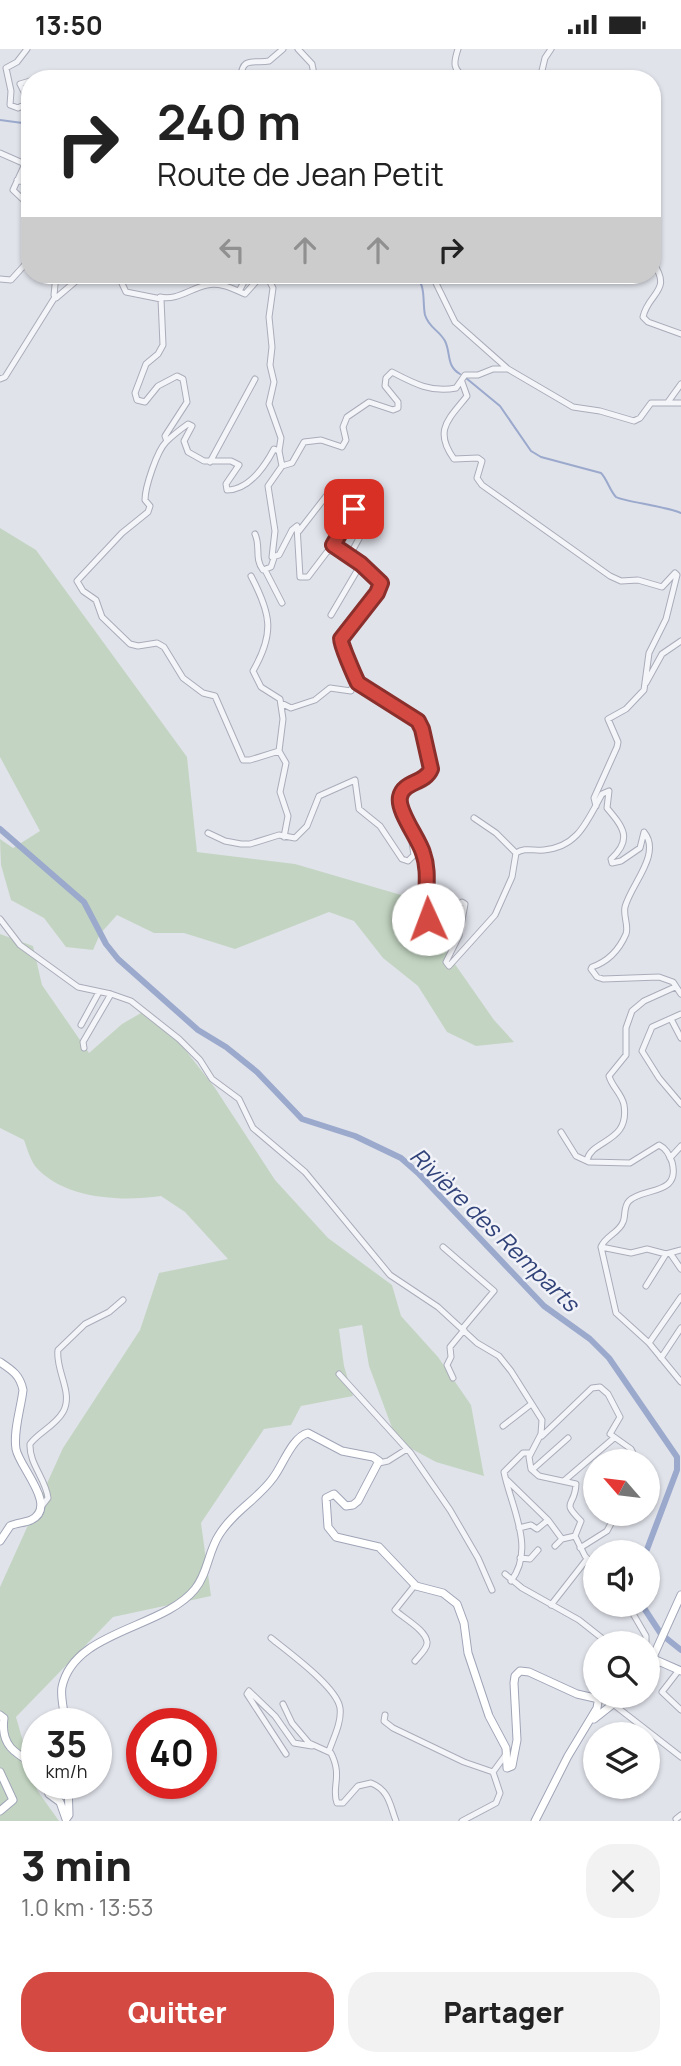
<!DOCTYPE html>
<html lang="fr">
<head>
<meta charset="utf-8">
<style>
	body { margin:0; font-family:Manrope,sans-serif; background:#f2f2f2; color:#222; height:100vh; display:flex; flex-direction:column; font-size:26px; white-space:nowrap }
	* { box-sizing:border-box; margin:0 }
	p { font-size:23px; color:#767676 }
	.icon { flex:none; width:38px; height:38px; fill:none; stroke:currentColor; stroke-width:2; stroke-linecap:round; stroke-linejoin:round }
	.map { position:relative; height:1772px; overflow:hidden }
	.details { display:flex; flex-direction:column; background:#fff; flex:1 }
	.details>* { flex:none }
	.top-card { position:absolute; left:21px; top:21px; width:640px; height:214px; border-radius:28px; box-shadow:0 2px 5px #0004; background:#fff; color:#222; overflow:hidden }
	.needle { width:46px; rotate:298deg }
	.controls { position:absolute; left:583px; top:1400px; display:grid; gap:14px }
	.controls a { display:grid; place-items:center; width:77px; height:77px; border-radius:50%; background:#fff; box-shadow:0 2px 5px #0004; font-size:35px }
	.speed { position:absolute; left:21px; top:1659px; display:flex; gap:14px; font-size:35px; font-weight:700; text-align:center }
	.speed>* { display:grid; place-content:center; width:91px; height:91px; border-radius:50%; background:#fff; box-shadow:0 2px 5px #0004; line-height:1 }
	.speed small { font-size:18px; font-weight:400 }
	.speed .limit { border:10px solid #d22; background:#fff; color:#111 }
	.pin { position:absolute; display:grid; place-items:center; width:60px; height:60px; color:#fff; margin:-30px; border-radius:14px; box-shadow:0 4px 10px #0006 }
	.me { position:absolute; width:77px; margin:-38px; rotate:358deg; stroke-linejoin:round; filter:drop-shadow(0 0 5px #0008) }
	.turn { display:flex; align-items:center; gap:24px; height:147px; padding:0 21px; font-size:32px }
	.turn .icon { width:91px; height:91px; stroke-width:2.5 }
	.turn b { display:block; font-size:49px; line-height:60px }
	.lanes { display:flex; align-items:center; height:66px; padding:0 21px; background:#0003; justify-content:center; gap:35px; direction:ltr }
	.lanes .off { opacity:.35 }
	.round { display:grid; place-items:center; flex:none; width:74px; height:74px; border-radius:28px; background:#f2f2f2 }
	.headline { display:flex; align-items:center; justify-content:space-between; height:119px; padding:0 21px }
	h1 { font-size:42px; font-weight:800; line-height:52px }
	.cta { display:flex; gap:14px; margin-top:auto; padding:14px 21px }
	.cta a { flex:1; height:80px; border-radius:28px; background:#d44942; color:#fff; font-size:28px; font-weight:800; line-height:80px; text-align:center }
	.cta a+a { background:#f2f2f2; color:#222 }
	.status { display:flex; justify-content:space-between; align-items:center; height:49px; padding:0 35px; background:#fff; direction:ltr }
	.status svg { height:19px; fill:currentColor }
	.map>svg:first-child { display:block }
	.green { fill:#c3d5c2 }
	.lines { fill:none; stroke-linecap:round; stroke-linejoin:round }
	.stream { stroke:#9ba9cc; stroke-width:2 }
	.river { stroke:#9ba9cc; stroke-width:6 }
	.minor-casing { stroke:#aaacb9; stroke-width:7 }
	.major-casing { stroke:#a0a5b7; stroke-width:9 }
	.minor { stroke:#f4f5f9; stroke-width:5 }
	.major { stroke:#fff; stroke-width:7 }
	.route-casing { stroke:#8a2f2b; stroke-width:18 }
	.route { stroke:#d44942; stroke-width:12 }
	.labels { text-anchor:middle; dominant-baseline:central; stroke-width:5; stroke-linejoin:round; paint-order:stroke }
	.water-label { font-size:23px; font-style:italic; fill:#314279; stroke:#f1f3f8 }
</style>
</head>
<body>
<div class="status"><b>13:50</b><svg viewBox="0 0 49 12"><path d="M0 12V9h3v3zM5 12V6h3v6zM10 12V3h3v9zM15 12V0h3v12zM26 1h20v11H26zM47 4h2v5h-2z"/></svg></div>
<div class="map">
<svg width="681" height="1772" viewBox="0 0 681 1772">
	<rect width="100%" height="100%" fill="#e1e3eb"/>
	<path class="green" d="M 0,479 L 36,501 L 187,708 L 197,803 L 295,815 L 408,848 L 494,971 L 514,993 L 476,997 L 447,983 L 418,937 L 383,909 L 354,872 L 329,863 L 235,900 L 184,884 L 154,884 L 117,866 L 100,885 L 93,901 L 66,898 L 44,869 L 11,851 L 1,816 L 0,790 L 13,799 L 40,782 L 0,708 Z
		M 0,885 L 33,897 L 42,936 L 89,1004 L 122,975 L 141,964 L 180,994 L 215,1039 L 275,1131 L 328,1189 L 392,1236 L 401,1267 L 438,1308 L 471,1356 L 484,1427 L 436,1413 L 397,1392 L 369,1317 L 362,1276 L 339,1280 L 344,1317 L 353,1347 L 301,1357 L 291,1376 L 264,1380 L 201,1474 L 211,1547 L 113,1568 L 16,1668 L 37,1741 L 59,1772 L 0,1772 L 0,1538 L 63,1399 L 140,1281 L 159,1224 L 228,1210 L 185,1163 L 161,1147 C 121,1153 63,1150 35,1117 C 30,1110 27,1099 24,1091 L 0,1079 Z"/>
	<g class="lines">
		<path class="stream" d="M 0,71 L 30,75
			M 413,226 C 427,234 422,252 425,266 C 429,279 439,281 445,292 C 451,304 446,317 460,325
			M 466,329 L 500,357 L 531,402 L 541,408 L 601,424 C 607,430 610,442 616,448 C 622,452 668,458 681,464"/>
		<path class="river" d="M 0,780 L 84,853 L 106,895 L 118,910 L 198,981 L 226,998 L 257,1023 L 302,1070 L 355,1087 L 401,1109 L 418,1124 L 544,1257 L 590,1290 L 609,1309 L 677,1408 L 677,1421 L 646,1503
			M 642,1556 L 661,1585 L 681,1601"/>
		<g class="minor-casing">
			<path id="minor" d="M 27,0 L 17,13 L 6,19 L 11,42 L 10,56 L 18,59 L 24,56 L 27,49 L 20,35 L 30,32
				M 298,0 L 312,15 L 315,30
				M 458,0 C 453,15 453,20 466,30
				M 241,30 C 241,6 255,15 269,12 L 283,0
				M 540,30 L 545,9 L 551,0
				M 0,104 L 25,115 L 13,141 L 30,157
				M 17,131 L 30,135
				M 653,214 C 673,242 648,244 643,268 L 648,273 L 681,285
				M 56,226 L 54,246 L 56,249 L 83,226
				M 118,226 L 126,243 L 161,250 L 163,296 L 158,305 L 146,315 L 135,344 L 137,351 L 145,353 L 158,337 L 177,327 L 183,330 L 187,353 L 165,387 L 167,392
				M 432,226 L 455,273 L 508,320 L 573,358 L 600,362 L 634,372 L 640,369 L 651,354 L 681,354
				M 0,230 L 11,231 L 30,210
				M 239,242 L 248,226
				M 160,248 C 177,252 191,239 207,236 C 221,233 233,240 245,245 L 261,227 L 268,229 L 273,239 L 269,268 L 272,298 L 270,316 L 274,333 L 269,355 L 281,389 L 279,402
				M 508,320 L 493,320 L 478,326 L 465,326 L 456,339 C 431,344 413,334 392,323 L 386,329 L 385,337 L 398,353 L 398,359 L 393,361 L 369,353 L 347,368 L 343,378 L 346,391 L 342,398 L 321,391 L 304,393 L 292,414 L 282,417 L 268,437 L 275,482 L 272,508 L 279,506 L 292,481 L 297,477 L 300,528 L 308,528 L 327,503 L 337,498 L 361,515 L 381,534 L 377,544 L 341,590 C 340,594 355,628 358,633 L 418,672 L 422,680 L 431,720 C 425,735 403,732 400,748 C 397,761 419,790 423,804 C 431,826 423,848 428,870 L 434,873 L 462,853 L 465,855 L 459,887 L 446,913 L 449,917 L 495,866 L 512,828 L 516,804
				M 0,330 L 5,328 L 55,248
				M 462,333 L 467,347 C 449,370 433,381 454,410 L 478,409 L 482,412 L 477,429 L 482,436 L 610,527 L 621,532 L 638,531 L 662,538 L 675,524 L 677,526 L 666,570 L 649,604 L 644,641 L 626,660 L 608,670 L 618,693 L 617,698 L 594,749 L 596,757
				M 668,353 L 681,335
				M 210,413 L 255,330
				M 299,482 L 334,437
				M 255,485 C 261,498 254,509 263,521 L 271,518 L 274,509
				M 334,498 L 333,494 L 365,443
				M 350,506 L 362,484 L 375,474
				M 265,521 L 282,554
				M 251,527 C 271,565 275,584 253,622 L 261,638 L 280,650 L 283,670 L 279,702
				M 331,566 L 361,515
				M 646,634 L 662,605 L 681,592
				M 281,654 L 291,659 L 315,651 L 330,639 L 351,642 L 355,629
				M 279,702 L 250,711 L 243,711 L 215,647 L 203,644 L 183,629 L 164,598 L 157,594 L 138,597 L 130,595 L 102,568 L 96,551 L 83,542 L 77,532 L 122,484 L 148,463 L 150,457 L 145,451 C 145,438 157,402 166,393 C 172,387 181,380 188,375 L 192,377 L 184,392 L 188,403 L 204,412 L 231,412 L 239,416 L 226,435 L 227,441 C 249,441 265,417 274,400 L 279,402 L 282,417
				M 279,702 L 286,714 L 280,743 L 288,767 L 284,788
				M 474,769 L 496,784 L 516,804
				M 208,784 L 225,792 L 241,795 L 250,795 L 279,786 L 295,789 L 307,777 L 319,747 L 355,731 L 359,760 L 380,777 L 402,810 L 408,812 L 414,806 L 412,793 L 416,788
				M 516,804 C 525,798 533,802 544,801 C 578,798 587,772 602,745 L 609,742 L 607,759 C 623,778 633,790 611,810 L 612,814 L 621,812 L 640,799 L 644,783 C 662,805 631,835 625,858 C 623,867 629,877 626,885 C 619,901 607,913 592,918 L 591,920 L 597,928 L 603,930 L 659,928 L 673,933 L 681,945
				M 0,870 L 20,896 L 78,938 L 111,945 L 131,952 L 179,990 L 200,1011 L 212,1030 L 239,1050 L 253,1079 L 305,1123 L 390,1226 L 438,1258 L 477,1294 L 499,1307 L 511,1322 L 542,1371 L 541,1385 L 529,1408 L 531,1420 L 539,1427 L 576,1435 C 575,1459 560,1451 581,1472 L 575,1487 L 585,1507 L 595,1518
				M 681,965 L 652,978 L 642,1002 L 659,1029 L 681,1055
				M 671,970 L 681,989
				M 81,976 L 99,943
				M 84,999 L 83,993 L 111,945
				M 561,1083 L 576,1107 L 589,1113 L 630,1114 L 659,1096 C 667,1100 669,1106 672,1113 C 681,1147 643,1138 629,1152 C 623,1158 626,1167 623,1173 C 619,1184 605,1187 601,1198
				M 670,1109 L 681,1097
				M 587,1111 C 592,1090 630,1094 624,1056 C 622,1045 612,1038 609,1027 L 626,1006 L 626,979 L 632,962 L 644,952 L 675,938
				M 443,1198 L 494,1242 L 462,1280
				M 601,1198 L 616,1264 L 649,1294 L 681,1333
				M 601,1198 L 631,1204 L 647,1200 L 666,1205 L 681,1201
				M 670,1204 L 681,1220
				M 646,1237 L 666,1205
				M 649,1294 L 681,1248
				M 661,1309 L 681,1279
				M 339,1325 L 407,1400
				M 453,1329 L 447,1316 L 451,1308 L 450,1298 L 464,1281
				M 503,1377 L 530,1356
				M 542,1387 L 592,1339 L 600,1338 L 608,1345 L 620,1368 L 610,1385 L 631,1400 L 637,1412
				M 379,1414 L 388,1412 L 407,1400 L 410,1403 L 450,1461 L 478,1509 L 492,1541
				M 532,1421 L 568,1389
				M 507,1431 L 548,1471 L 537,1480 L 531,1476 L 519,1479
				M 565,1431 L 614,1389
				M 41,1458 L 48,1449 C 46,1430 29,1415 30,1395 C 39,1383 55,1377 63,1363 C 74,1344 55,1321 58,1301 L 85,1275 L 109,1263 L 123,1251
				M 548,1471 L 562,1490
				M 555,1497 L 562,1490 L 575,1487
				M 580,1499 L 607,1482 L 616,1465
				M 520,1509 L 530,1510 L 538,1501
				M 505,1525 L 522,1539 L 579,1571 L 608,1594
				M 511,1532 C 536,1500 511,1458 504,1423 L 523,1404 L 530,1404
				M 415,1536 L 395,1561 C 403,1569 426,1581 427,1593 C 428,1599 419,1607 415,1612
				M 551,1556 L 587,1510
				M 628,1556 L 646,1587 L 646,1594
				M 271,1589 C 288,1603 337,1638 340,1659 C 342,1673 333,1690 329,1702
				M 679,1621 L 662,1643 L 681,1661
				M 249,1642 L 275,1667 L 294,1694 L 312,1697
				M 249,1642 L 247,1645 L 286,1705
				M 283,1655 L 292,1674 L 309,1694 L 331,1704 C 343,1728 331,1738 337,1754 L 343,1754 L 358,1737 L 371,1734 C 389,1741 390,1756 396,1772
				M 613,1655 L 681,1708
				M 385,1666 L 384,1672 L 393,1679 L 464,1713 L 493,1723
				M 676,1770 L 681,1766
				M 462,1772 L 496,1754 L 500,1744 L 493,1723 L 507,1704"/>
		</g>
		<g class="major-casing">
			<path id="major" d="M 0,1313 C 12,1321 20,1326 23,1341 C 21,1359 13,1382 16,1400 C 19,1418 59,1458 31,1471 C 24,1474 16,1474 10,1477 L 0,1492
				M 648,1608 L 653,1608 L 657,1614 L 654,1619 L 648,1620
				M 653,1608 L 681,1546
				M 656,1611 L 681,1622
				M 0,1666 L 4,1669 C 0,1697 16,1705 37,1717
				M 594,1670 L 613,1655 L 617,1647
				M 65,1675 C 65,1663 60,1649 62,1638 C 74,1581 163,1580 195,1540 C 208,1524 208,1503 219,1486 C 233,1463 258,1450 273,1429 C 283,1416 292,1388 308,1384 L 342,1402 L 373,1408 L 379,1412 L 358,1452 L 353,1456 L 346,1457 L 334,1445 L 326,1449 L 328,1478 L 336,1488 L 379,1498 L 416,1537 L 443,1544 L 457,1555 L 464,1574 L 468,1604 L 489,1667 L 506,1699 L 507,1719 L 512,1717 L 517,1691 L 514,1634 L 515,1627 L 520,1622 L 529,1623 L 577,1645 L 599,1650
				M 0,1723 L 13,1751 L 0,1762
				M 45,1734 L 49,1745 L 60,1753 L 66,1770 L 69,1766 L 68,1734
				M 535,1772 L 568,1707 L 597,1659 L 599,1647"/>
		</g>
		<use href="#minor" class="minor"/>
		<use href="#major" class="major"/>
	</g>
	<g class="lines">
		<g class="route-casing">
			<path id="route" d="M 354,460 L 333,496 L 361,515 L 381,534 L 377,544 L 341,590 C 340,594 355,628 358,634 L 418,672 L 422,680 L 431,720 C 425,735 403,732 400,748 C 397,762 419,790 423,804 C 431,826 423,848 428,870"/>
		</g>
		<use href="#route" class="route"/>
	</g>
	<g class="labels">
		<g class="water-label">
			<text transform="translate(495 1180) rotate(44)">Rivière des Remparts</text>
		</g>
	</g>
</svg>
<div class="controls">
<a><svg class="needle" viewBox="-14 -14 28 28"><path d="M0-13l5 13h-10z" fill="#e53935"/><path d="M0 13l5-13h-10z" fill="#767676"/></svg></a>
<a><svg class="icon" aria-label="sound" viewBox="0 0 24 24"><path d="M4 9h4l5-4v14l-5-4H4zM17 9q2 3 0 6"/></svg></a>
<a><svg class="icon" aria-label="search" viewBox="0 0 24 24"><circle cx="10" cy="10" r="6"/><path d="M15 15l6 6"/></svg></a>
<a><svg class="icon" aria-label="layers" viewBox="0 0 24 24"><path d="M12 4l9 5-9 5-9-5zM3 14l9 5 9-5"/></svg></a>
</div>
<div class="speed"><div>35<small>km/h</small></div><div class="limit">40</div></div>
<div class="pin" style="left:354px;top:460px;background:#d93025"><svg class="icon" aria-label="arrive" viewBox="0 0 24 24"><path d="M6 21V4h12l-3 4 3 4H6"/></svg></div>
<svg class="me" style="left:428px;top:870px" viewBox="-20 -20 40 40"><circle r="19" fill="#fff"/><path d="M0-13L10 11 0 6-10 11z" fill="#d44942"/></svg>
<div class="top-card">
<div class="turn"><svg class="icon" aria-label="right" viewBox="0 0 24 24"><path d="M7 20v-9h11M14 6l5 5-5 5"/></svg><div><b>240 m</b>Route de Jean Petit</div></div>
<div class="lanes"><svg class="icon off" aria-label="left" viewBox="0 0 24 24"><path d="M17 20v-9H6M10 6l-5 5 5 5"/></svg><svg class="icon off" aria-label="ahead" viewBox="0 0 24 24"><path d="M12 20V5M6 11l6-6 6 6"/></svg><svg class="icon off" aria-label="ahead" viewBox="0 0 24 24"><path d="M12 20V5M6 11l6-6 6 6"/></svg><svg class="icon" aria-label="right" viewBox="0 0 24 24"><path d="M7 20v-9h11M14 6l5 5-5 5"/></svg></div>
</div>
</div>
<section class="details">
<div class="headline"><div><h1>3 min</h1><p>1.0 km · 13:53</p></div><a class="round"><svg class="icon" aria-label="close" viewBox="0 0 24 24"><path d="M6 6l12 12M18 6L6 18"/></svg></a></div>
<div class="cta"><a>Quitter</a><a>Partager</a></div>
</section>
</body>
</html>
